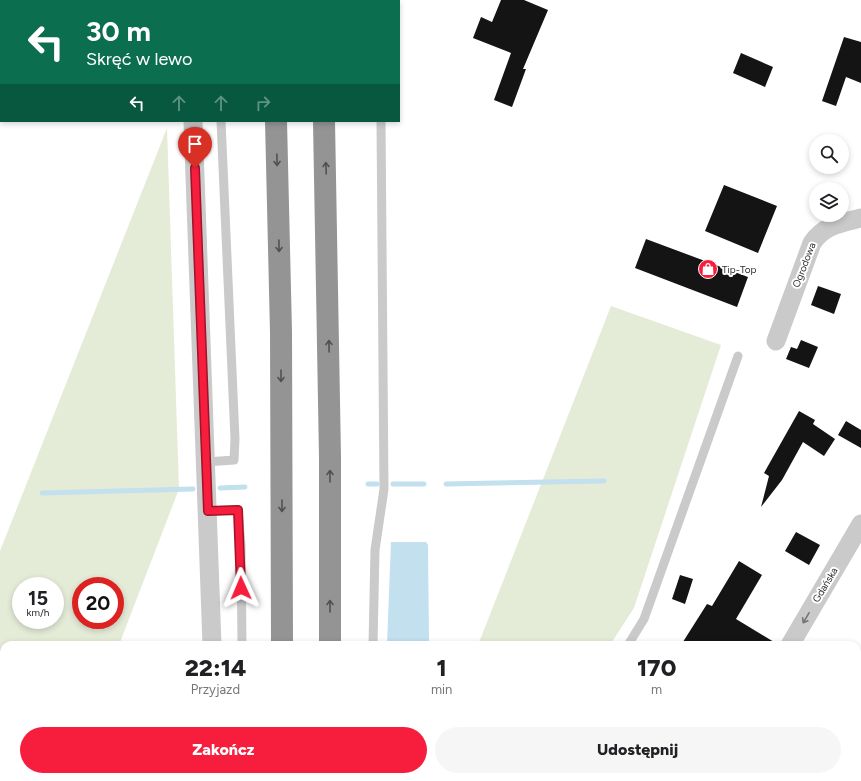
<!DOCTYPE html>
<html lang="pl">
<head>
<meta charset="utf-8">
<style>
	body { margin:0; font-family:Figtree,sans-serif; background:#f6f6f6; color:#202124; height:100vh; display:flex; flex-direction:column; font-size:15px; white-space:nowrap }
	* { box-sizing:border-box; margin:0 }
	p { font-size:13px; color:#757577 }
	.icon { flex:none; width:22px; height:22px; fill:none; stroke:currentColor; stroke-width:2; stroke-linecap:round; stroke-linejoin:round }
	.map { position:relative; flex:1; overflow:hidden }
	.details { position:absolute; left:0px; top:641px; width:861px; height:140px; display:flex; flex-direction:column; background:#fff; border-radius:12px 12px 0 0; box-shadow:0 2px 6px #0003 }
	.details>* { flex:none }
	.banner { position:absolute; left:0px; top:0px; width:400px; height:122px; box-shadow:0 2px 6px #0003; background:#0b6e4f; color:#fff; overflow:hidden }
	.fabs { position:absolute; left:809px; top:134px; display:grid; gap:8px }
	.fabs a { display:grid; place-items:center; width:40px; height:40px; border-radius:50%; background:#fff; box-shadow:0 2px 6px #0003; font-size:20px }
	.speed { position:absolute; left:12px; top:577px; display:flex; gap:8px; font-size:20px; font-weight:700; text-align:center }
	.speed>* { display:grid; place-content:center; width:52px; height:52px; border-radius:50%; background:#fff; box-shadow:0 2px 6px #0003; line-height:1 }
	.speed small { font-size:10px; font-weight:400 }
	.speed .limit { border:6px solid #d22; background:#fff; color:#111 }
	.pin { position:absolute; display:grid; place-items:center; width:34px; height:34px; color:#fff; margin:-41px -17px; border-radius:50% 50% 50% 0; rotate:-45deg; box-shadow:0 0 4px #0007 }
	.pin .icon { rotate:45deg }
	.me { position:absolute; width:44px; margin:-22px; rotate:359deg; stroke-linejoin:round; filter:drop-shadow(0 0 3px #0008) }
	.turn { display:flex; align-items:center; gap:14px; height:84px; padding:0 20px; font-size:18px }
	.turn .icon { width:52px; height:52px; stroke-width:2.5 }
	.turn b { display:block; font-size:28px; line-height:34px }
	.lanes { display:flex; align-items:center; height:38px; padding:0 20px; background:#0003; justify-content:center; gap:20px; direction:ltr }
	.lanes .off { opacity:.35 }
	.eta { display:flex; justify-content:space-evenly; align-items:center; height:68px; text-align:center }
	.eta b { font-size:24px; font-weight:800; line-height:28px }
	.primary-button { display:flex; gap:8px; margin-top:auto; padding:8px 20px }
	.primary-button a { flex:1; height:46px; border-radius:24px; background:#f61d3d; color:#fff; font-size:16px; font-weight:800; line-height:46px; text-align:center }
	.primary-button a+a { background:#f6f6f6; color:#202124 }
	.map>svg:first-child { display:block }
	.green { fill:#e4ecd8; fill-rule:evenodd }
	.water { fill:#c2e0ee }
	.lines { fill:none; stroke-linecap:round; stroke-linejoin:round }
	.stream { stroke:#c2e0ee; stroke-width:5 }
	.building { fill:#141414 }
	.lane { stroke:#cacaca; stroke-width:9 }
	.street { stroke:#cacaca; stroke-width:19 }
	.highway { stroke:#949494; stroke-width:22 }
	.oneway { stroke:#515151 }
	.oneway2 { stroke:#747474 }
	.route-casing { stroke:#a01328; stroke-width:10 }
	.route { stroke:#f61d3d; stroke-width:7 }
	.labels { text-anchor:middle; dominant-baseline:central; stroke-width:4; stroke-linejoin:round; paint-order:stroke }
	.street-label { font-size:10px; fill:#2d2d2d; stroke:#fff }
	.poi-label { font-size:10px; fill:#2d2d2d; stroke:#fff; text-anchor:start }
</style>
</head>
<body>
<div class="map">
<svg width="861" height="781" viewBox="0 0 861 781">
	<rect width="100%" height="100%" fill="#fff"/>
	<path class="green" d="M 167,128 L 179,489 L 119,645 L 4,645 L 4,777 L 68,777 L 67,781 L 0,781 L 0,551 ZM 21,586 L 55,586 L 55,620 L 21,620 ZM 81,586 L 115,586 L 115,620 L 81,620 Z
		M 611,306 L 721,345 L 634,608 L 610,645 L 478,645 Z
		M 133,777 L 194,777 L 192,781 L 131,781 Z"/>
	<path class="water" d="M 391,542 L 426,542 L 428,545 L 429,645 L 387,645 Z"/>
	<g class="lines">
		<path class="stream" d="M 368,484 L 377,484
			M 393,484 L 424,484
			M 446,484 L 604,481
			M 220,488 L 245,487
			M 42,493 L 193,489"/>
	</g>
	<path class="building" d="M 501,0 L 524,0 L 548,10 L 523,69 L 526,69 L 512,107 L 494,100 L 511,53 L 473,38 L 481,17 L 492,22 Z
		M 844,37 L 861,42 L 861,83 L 846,77 L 836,106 L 822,101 Z
		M 741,53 L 773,67 L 765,87 L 733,73 Z
		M 724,185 L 777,206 L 758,253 L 705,231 Z
		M 646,239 L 748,277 L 737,307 L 635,268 Z
		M 818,286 L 841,294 L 834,314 L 811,305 Z
		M 801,340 L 818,347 L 809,368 L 786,359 L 791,347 L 797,349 Z
		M 799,411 L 815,420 L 813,424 L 835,439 L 824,456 L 803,442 L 782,480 L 761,507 L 769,476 L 764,473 Z
		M 846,421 L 861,430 L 861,448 L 838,435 Z
		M 796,532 L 820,545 L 809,565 L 785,551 Z
		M 739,561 L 762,575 L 736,619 L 779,645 L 681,645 L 707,604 L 712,606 Z
		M 680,575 L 693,579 L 685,604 L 672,599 Z"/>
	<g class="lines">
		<path class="lane" d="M 215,0 L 216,1
			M 381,0 L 381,1
			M 206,462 L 234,460 L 235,439 L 221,121
			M 208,511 L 238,510 L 241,545 L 242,645
			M 373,645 L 375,550 L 384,489 L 381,121
			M 628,645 L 644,619 L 738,356
			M 245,777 L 245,781
			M 370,781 L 371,777"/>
		<path class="street" d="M 189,0 L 189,1
			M 193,121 L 212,645
			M 776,341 L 812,243 C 824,225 841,223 861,218
			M 790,645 L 861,524
			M 215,777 L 215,781
			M 818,777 L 825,781
			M 598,781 L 600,777"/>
		<path class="highway" d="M 274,0 L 274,1
			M 321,0 L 321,1
			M 276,121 L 281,332 L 282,645
			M 324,121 L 330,457 L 330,645
			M 281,781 L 281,777
			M 329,781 L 329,777"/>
	</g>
	<defs><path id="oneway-shaft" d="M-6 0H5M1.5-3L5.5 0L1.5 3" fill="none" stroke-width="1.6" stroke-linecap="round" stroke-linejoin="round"/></defs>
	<g class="oneway">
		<use href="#oneway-shaft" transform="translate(277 160) rotate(89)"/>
		<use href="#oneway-shaft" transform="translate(326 168) rotate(-92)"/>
		<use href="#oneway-shaft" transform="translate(279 246) rotate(89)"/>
		<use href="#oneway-shaft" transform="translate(329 346) rotate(-91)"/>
		<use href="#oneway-shaft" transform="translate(281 376) rotate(90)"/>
		<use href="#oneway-shaft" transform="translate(330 476) rotate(-90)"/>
		<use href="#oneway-shaft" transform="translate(282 506) rotate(90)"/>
		<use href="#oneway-shaft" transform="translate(330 606) rotate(-90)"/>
	</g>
	<use class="oneway2" href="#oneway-shaft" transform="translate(806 618) rotate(120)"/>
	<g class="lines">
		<g class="route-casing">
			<path id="route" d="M 195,168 L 208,511 L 238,510 L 241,588"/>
		</g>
		<use href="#route" class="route"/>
	</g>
	<defs>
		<g id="shop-disc" transform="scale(1)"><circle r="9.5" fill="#f61d3d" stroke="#fff"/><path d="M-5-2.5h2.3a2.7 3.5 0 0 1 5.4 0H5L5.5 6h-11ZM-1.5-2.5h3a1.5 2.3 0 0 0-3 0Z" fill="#fff"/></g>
	</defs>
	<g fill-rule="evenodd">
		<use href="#shop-disc" x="708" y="269"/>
	</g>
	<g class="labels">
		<g class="street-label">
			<text transform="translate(804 265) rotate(-69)">Ogrodowa</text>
			<text transform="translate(825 585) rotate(-59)">Gdańska</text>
		</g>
		<g class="poi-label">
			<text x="722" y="269">Tip-Top</text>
		</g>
	</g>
</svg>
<div class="fabs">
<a><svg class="icon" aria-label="search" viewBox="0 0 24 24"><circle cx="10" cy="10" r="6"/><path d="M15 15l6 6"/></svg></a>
<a><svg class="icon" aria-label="layers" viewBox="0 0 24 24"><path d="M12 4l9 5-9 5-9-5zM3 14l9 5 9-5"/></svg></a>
</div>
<div class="speed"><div>15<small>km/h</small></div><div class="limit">20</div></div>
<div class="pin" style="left:195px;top:168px;background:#d93025"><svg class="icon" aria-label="arrive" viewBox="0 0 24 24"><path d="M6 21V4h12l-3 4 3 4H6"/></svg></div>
<svg class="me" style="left:241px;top:588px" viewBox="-20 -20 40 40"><path d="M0-17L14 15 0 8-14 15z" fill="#f61d3d" stroke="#fff" stroke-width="4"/></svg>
<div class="banner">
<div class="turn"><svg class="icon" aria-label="left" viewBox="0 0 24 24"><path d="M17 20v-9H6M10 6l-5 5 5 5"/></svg><div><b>30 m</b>Skręć w lewo</div></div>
<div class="lanes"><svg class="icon" aria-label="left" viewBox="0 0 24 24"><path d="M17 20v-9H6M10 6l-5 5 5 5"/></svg><svg class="icon off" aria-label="ahead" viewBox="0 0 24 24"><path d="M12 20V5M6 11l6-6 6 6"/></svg><svg class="icon off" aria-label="ahead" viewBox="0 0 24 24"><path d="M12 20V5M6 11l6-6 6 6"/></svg><svg class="icon off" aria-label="right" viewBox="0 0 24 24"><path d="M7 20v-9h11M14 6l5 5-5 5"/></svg></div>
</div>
<section class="details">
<div class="eta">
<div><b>22:14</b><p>Przyjazd</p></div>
<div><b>1</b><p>min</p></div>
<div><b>170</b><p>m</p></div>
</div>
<div class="primary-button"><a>Zakończ</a><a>Udostępnij</a></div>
</section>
</div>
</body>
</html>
